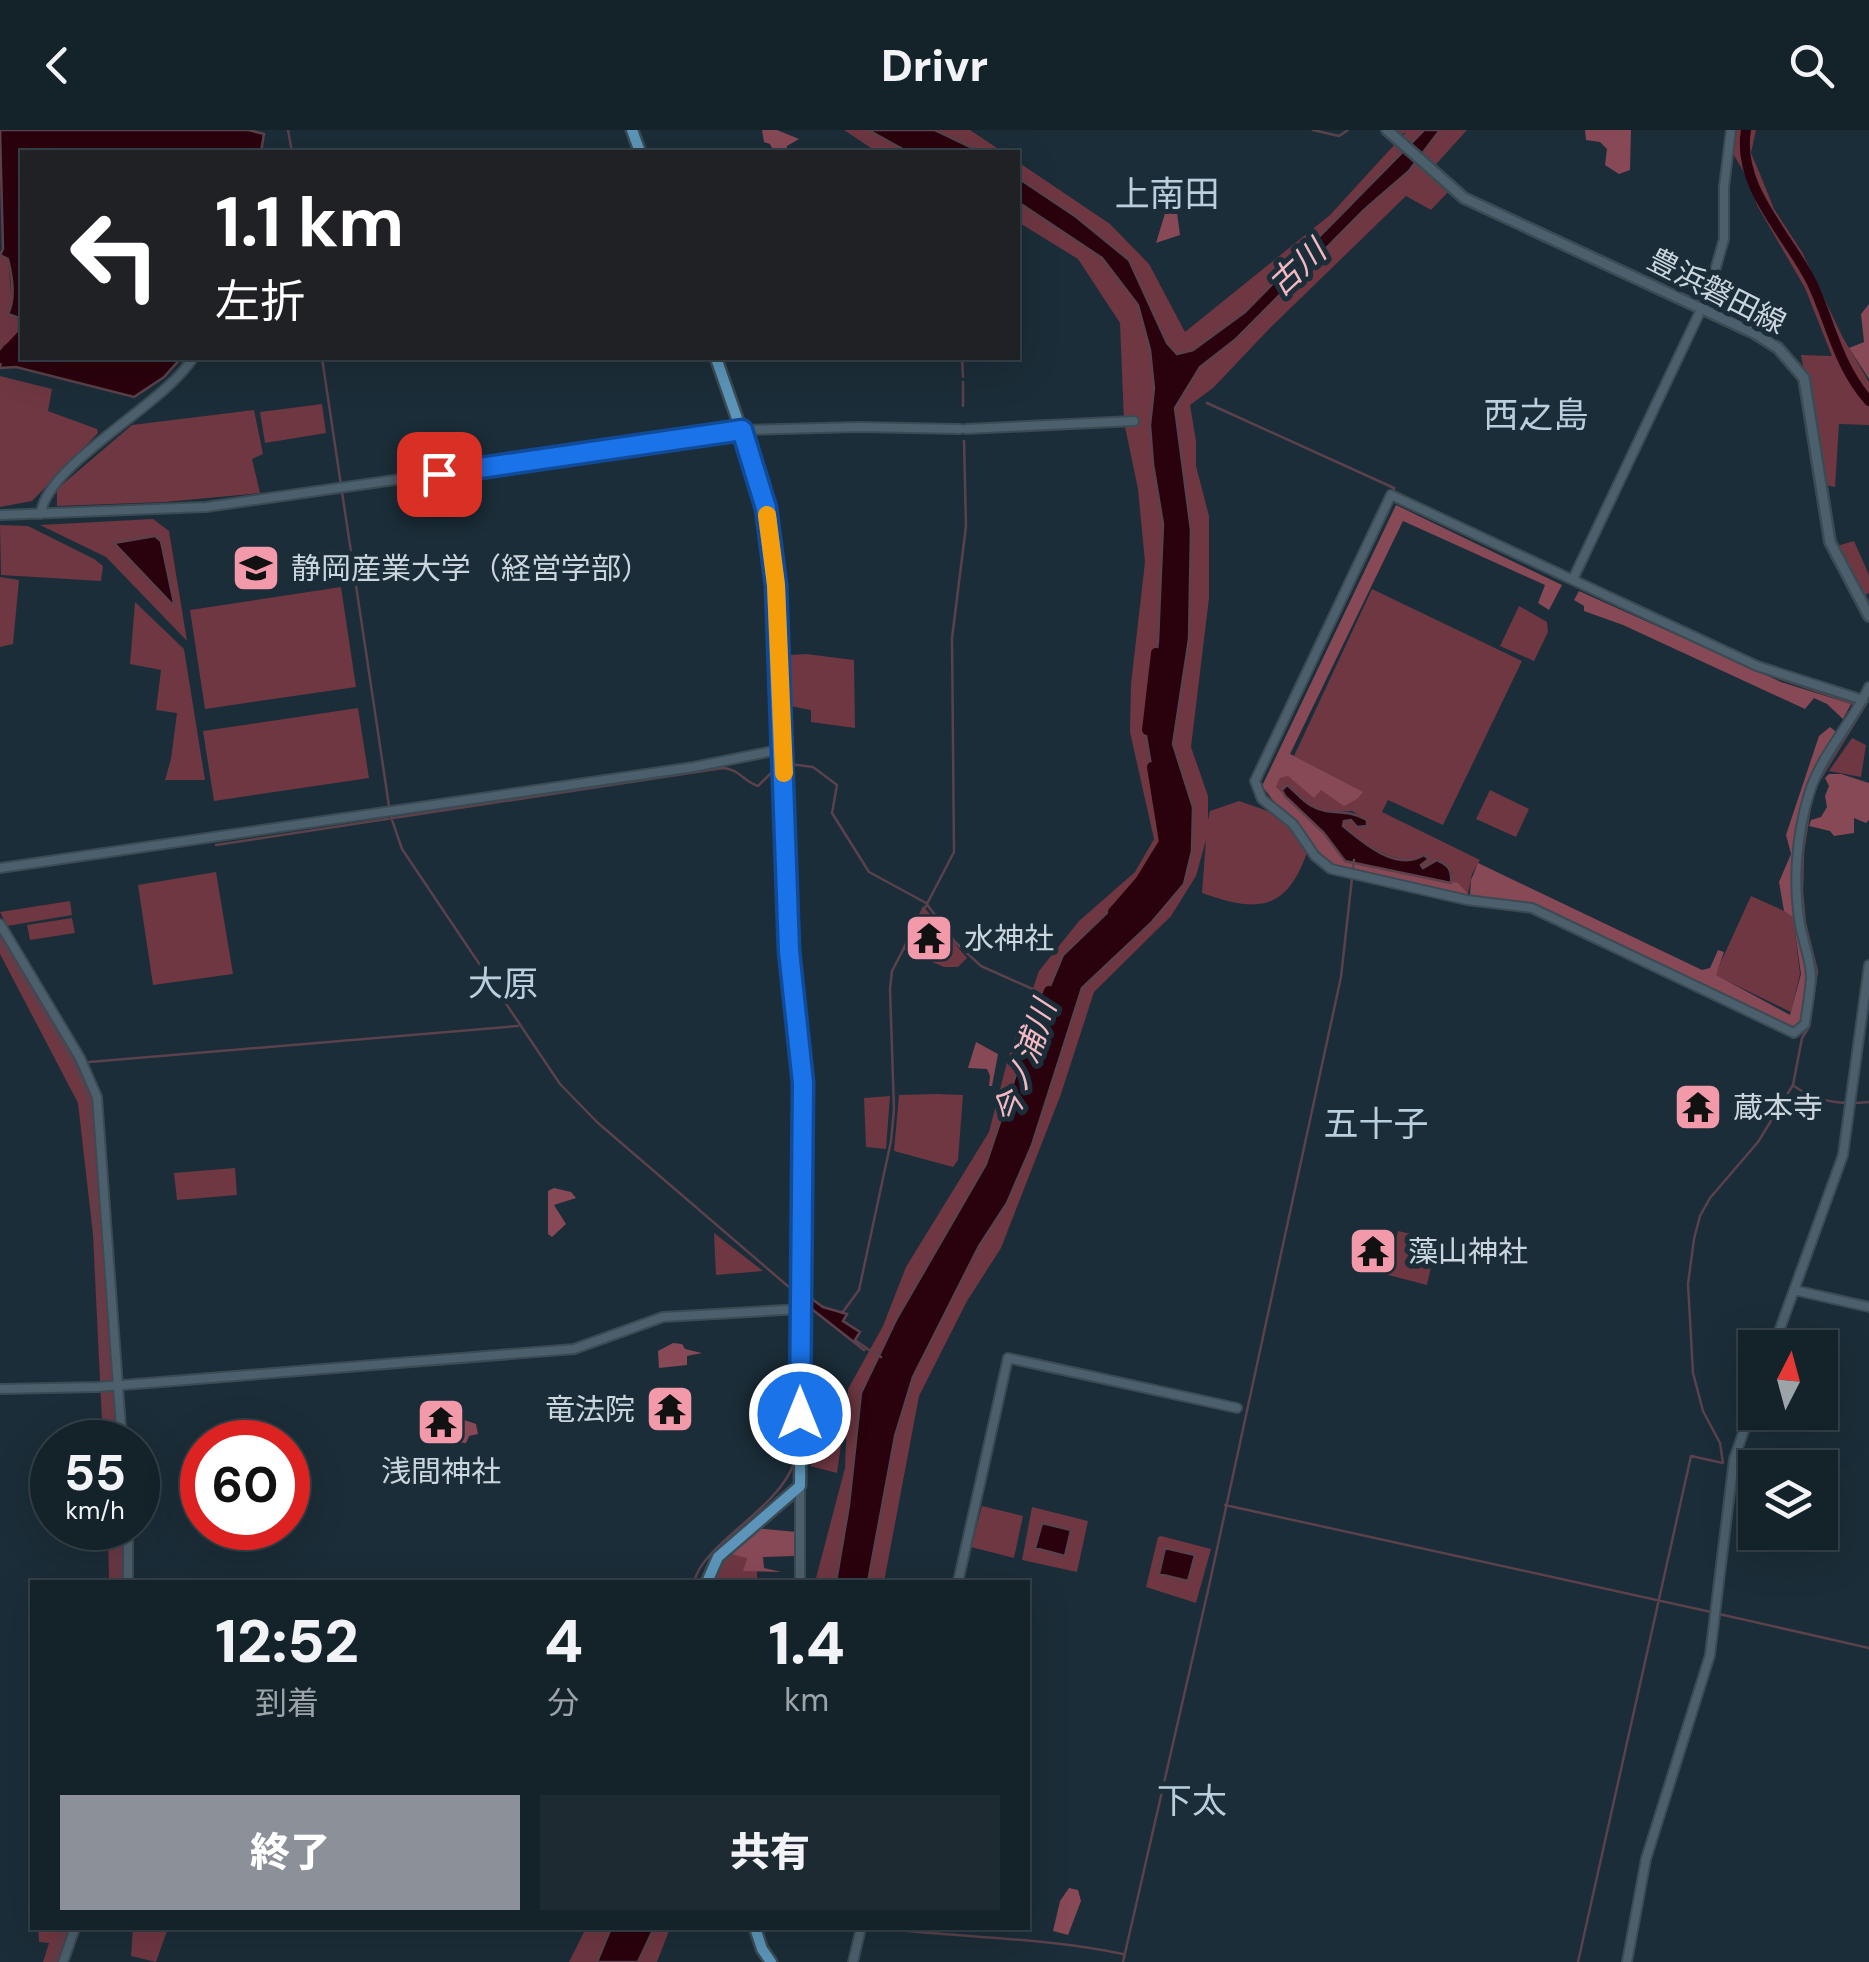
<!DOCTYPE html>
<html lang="ja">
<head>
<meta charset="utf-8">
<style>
	body { margin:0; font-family:"DM Sans","Noto Sans JP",sans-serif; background:#1d2a32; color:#f1f3f6; height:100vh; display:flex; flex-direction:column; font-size:38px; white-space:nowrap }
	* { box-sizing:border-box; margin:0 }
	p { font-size:32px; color:#9da4a8 }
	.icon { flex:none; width:55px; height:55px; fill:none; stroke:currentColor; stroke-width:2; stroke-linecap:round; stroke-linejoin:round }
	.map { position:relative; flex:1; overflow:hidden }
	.sheet { position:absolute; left:30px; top:1450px; width:1000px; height:350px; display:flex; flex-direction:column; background:#14222a; border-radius:0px; box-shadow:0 10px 40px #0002,0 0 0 2px #333f47 }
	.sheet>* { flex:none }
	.top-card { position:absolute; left:20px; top:20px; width:1000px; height:210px; border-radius:0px; box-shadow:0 10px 40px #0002,0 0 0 2px #333f47; background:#202124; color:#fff; overflow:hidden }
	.needle { width:65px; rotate:6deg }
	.tools { position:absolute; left:1738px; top:1200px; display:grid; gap:20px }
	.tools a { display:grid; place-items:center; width:100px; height:100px; border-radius:0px; background:#14222a; box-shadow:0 10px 40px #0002,0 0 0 2px #333f47; font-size:50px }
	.speed { position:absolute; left:30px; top:1290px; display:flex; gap:20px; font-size:50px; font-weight:700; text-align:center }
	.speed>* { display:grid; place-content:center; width:130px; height:130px; border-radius:50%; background:#14222a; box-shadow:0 10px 40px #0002,0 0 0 2px #333f47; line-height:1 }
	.speed small { font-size:25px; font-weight:400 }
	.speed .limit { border:15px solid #d22; background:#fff; color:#111 }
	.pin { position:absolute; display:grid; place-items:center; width:85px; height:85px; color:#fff; margin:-42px; border-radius:20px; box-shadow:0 5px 15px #0006 }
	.me { position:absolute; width:110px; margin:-55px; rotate:0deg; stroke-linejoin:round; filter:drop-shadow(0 0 8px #0008) }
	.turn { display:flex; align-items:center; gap:35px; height:210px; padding:0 30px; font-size:45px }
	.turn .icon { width:130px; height:130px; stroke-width:2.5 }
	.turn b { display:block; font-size:70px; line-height:85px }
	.eta { display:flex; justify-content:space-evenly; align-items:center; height:170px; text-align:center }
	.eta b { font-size:60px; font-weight:800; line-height:70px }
	.button { display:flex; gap:20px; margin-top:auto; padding:20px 30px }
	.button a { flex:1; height:115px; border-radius:0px; background:#8c9099; color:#fff; font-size:40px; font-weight:800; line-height:115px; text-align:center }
	.button a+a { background:#1d2a32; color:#f1f3f6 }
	header { display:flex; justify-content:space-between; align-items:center; height:130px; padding:0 30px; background:#14222a; font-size:45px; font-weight:800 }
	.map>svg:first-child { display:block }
	.green { fill:#6e3742 }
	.forest { fill:#884956 }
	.water { fill:#2a020d; stroke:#5a414b; stroke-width:2.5 }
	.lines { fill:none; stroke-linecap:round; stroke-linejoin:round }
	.stream { stroke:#5a414b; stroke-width:2.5 }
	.river { stroke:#2a020d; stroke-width:10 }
	.tertiary-casing { stroke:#3b4b54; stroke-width:12 }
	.secondary-casing { stroke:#3b4b54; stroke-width:14 }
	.primary-casing { stroke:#3b4b54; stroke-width:15 }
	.tertiary { stroke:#4b5f6c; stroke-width:8 }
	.secondary { stroke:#4b5f6c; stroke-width:9 }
	.primary { stroke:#5c95b9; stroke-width:10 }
	.route-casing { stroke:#114b97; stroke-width:25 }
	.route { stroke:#1a73e8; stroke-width:18 }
	.slow { stroke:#f59e0b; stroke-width:18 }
	.labels { text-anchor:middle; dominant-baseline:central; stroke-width:10; stroke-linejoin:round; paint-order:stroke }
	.street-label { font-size:30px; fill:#cad5dd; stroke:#1b2d38 }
	.poi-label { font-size:30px; fill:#cad5dd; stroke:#1b2d38; text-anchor:start }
	.water-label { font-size:32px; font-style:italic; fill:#f3b8c1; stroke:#1b2d38 }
	.quarter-label { font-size:35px; fill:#b9cfde; stroke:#1b2d38 }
</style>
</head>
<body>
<header><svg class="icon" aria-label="back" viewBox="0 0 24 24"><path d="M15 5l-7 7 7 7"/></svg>Drivr<svg class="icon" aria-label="search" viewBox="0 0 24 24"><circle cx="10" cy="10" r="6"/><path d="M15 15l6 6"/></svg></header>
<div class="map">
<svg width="1869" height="1832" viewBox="0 0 1869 1832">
	<rect width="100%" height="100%" fill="#1b2d38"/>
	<path class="green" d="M 844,0 L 970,0 L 1003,22 L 877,22 Z
		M 1394,0 L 1467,0 L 1430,41 L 1449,61 L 1431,80 L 1406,66 L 1270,198 L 1213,258 L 1190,275 L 1196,311 L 1196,336 L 1209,386 L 1209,468 L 1191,617 L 1208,666 L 1208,690 L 1210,681 L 1239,671 L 1276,684 L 1309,717 C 1288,780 1261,784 1202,763 L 1206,710 L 1196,746 L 1171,786 L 1094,862 L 1061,964 L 1001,1118 L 967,1171 L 919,1266 L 884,1452 L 815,1452 L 845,1338 L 848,1259 L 883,1196 L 906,1137 L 989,1002 L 1007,932 L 1039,841 L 1079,791 L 1135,742 L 1154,709 L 1130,602 L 1131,554 L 1145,432 L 1138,359 L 1124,292 L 1120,193 L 1078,129 L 1018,92 L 1018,32 L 1110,94 L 1149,134 L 1185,202 L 1330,85 L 1406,2 L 1400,5 Z
		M 1733,0 L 1756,0 L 1751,23 L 1760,44 L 1774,79 L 1802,122 L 1842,206 L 1869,252 L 1869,274 L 1865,272 L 1869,277 L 1869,295 L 1839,294 L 1835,357 L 1826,355 L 1801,225 L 1832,226 L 1805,158 L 1758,77 L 1744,42 L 1730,19 Z
		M 0,122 L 8,129 L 12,173 L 9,183 L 22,191 L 22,212 L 4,215 L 0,221 Z
		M 0,246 L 52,259 L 48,281 L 97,299 L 98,303 L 32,371 L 0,377 Z
		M 322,274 L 326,303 L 265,313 L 260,282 Z
		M 254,280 L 263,324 L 252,329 L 260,363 L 165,372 L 57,376 L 57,359 L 132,295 Z
		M 153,389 L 169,401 L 187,511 L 106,427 L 40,395 Z
		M 0,395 L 28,396 L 94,429 L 103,436 L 101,451 L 1,445 Z
		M 1854,411 L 1869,445 L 1869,463 L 1859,468 L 1837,416 Z
		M 333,420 L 337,447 L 304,452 L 300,425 Z
		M 0,447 L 19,450 L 13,514 L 0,517 Z
		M 341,457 L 356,557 L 205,579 L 190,480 Z
		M 1372,459 L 1522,531 L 1443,695 L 1388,670 L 1382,682 L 1480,730 L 1472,744 L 1468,764 L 1451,753 L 1452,742 L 1423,739 L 1415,731 C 1386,729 1365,714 1343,697 L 1344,691 L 1367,690 L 1352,681 L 1329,682 L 1312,676 L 1295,662 L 1282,660 L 1285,666 L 1275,658 L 1290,625 L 1294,626 Z
		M 135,472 L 184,519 L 205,650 L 165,650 L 171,629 L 177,583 L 156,580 L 161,540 L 130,534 Z
		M 1519,476 L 1547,492 L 1548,502 L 1534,531 L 1500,516 Z
		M 806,524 L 854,530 L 855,598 L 811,592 L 811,580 L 790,576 L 790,525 Z
		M 358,578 L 369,648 L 214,671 L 203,601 Z
		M 1852,608 L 1866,615 L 1861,647 L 1829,641 Z
		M 1490,660 L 1529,679 L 1516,707 L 1476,689 Z
		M 216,742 L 233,844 L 153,855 L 138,755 Z
		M 1751,766 L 1793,785 L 1800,844 L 1791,882 L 1715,845 Z
		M 70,771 L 72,785 L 7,796 L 0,782 Z
		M 923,776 L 967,828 L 958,837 L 944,837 L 902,819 Z
		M 72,788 L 75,803 L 30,810 L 27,795 Z
		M 0,794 L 96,964 L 122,1312 L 103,1312 L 93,1105 L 78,973 L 0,824 Z
		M 936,964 L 963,965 L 958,1030 L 953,1037 L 894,1021 L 899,965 Z
		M 890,966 L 886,1019 L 866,1017 L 864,968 Z
		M 235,1038 L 237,1065 L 177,1070 L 174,1043 Z
		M 1398,1101 L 1437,1110 L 1427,1155 L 1388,1145 Z
		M 714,1103 L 763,1141 L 716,1145 Z
		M 842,1307 L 837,1343 L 810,1336 Z
		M 982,1376 L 1023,1386 L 1014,1428 L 971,1417 Z
		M 1032,1377 L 1088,1391 L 1077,1442 L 1022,1430 Z
		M 108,1398 L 128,1398 L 127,1452 L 109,1452 Z
		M 1161,1406 L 1211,1419 L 1196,1473 L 1146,1457 L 1158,1407 Z
		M 727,1423 L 747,1427 L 744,1441 L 757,1441 L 757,1450 L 711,1452 Z
		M 38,1798 L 75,1798 L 63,1832 L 43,1832 L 49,1813 L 39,1812 Z
		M 133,1798 L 168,1798 L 156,1832 L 131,1826 Z
		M 586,1798 L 670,1798 L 657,1832 L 569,1832 Z"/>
	<path class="forest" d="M 762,0 L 777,0 L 799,9 L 787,16 L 786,22 L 774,22 L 770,14 L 764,12 Z
		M 1585,0 L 1631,0 L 1630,40 L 1619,44 L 1605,35 L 1607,19 L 1600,12 L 1586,10 Z
		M 1166,80 L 1177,83 L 1180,105 L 1156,113 Z
		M 1869,174 L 1869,249 L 1849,218 L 1864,212 L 1861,184 Z
		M 1396,375 L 1562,455 L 1549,480 L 1538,473 L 1545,455 L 1403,391 L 1290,624 L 1363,662 L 1357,669 L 1344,676 L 1321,660 L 1314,668 L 1288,646 L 1280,648 L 1276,657 L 1321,698 L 1345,731 L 1458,753 L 1468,764 L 1466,767 L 1334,736 L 1314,724 L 1262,656 Z
		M 1579,461 L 1781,552 L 1851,574 L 1843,589 L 1827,574 L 1814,568 L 1805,579 L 1623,495 L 1584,481 L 1584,476 L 1574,470 Z
		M 1830,597 L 1839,604 C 1831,619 1820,635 1814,651 C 1801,684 1796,730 1797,765 C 1798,811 1824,857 1799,901 L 1533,775 L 1470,765 L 1471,750 L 1478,733 L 1702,840 L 1710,838 L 1718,820 L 1724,822 L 1716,845 L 1790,885 L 1801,844 L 1793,787 L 1784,781 L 1779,752 L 1791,724 L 1786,705 L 1819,606 Z
		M 1829,644 L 1841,644 L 1869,653 L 1869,690 L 1866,693 L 1854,688 L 1854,703 L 1834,706 L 1830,701 L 1809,696 L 1811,690 L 1821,687 L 1827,677 L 1825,666 L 1829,656 L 1825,648 Z
		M 976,912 L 998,924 L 992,956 L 989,956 L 990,946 L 987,939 L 968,938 Z
		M 554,1058 L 571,1062 L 576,1068 L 554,1075 L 566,1094 L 552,1107 L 548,1104 L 548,1061 Z
		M 673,1213 L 682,1214 L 685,1219 L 702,1223 L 687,1226 L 687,1235 L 659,1238 L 658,1221 Z
		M 423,1276 L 476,1294 L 478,1304 L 469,1306 L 466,1313 C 449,1312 437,1308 421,1301 Z
		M 754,1398 L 797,1402 L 794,1426 L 763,1427 L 764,1438 L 781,1442 L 743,1441 L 747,1428 L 727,1423 Z
		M 1069,1758 L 1078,1760 L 1081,1771 L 1068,1805 L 1053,1801 L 1060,1771 Z"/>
	<path class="water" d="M 0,0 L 249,0 L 264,4 L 261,22 L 22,22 L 22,189 L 8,184 C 16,168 12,146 8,129 L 0,125 L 3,119 Z
		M 868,0 L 935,0 L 981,22 L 908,22 Z
		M 1424,0 L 1440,0 L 1409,41 L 1364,80 L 1236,209 L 1200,237 L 1175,278 L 1191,400 L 1189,509 L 1173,614 L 1193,677 L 1192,721 L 1184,754 L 1151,793 L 1082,858 L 1032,1015 L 1007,1073 L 979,1116 L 913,1247 L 895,1306 L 868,1452 L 836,1452 L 849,1375 L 861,1263 L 896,1190 L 986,1034 L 1027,911 L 1063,825 L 1140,751 L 1164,712 L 1145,600 L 1158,512 L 1163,394 L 1153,334 L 1150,295 L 1154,258 L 1150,220 L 1138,175 L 1102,128 L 1018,72 L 1018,48 L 1075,86 L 1129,130 L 1167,213 L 1177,224 L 1193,220 L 1245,182 Z
		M 22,214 L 22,228 L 181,228 L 164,247 L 134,267 L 16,237 L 0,238 L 2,219 Z
		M 155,406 L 161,411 L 174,473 L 172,474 L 114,413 Z
		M 1287,655 C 1295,661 1303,672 1312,676 C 1331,687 1345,677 1367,690 L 1367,696 L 1357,697 L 1351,690 L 1344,691 L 1343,696 C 1363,713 1397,742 1424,725 L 1429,729 L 1421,735 L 1423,738 L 1437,730 C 1448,735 1452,739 1451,753 L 1345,731 L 1324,703 L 1285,666 L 1282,660 Z
		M 805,1164 L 823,1177 L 847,1184 L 843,1191 L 860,1202 L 855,1210 L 866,1218 L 864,1220 L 804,1173 Z
		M 1042,1393 L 1071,1400 L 1065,1426 L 1035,1418 Z
		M 1165,1418 L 1195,1425 L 1188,1451 L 1159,1444 Z
		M 611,1798 L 654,1798 L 638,1832 L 597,1832 Z"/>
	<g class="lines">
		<path class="stream" d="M 288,0 L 292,22
			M 1313,0 L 1339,6 L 1348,0
			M 322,228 L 389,676
			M 962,228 L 963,247
			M 963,252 L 963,276
			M 1207,273 L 1394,358 L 1394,361
			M 1544,440 L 1755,540 L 1857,575
			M 790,634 L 813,637 L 837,655 L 832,683 L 869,742 L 926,773 L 955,812 L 981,836 L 1046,865
			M 1815,657 L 1869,569
			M 390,684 L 402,719 L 560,954 L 598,993 L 797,1164
			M 216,715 L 723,638 C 739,639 744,652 758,656 L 777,637
			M 0,811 L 76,937 L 87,967 L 110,1312
			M 89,932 L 518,896
			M 1794,956 C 1816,972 1842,975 1869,972
			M 842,1183 L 859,1160 L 891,1011 L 894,979 L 890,859 L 892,841 L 954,722 L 952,508 L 966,396 L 964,311
			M 866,1218 L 881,1227
			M 1225,1375 L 1711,1482
			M 117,1452 L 117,1398
			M 694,1452 C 703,1413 778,1380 794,1333 L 794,1183
			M 1719,1484 L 1869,1518
			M 880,1798 C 961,1808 1043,1807 1123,1824
			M 52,1832 L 64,1798
			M 1123,1832 L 1209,1456 L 1341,847 L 1354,730
			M 1578,1832 L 1691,1326 L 1723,1333 L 1720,1313 L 1703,1281 L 1693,1243 L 1688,1154 L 1694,1109 L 1700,1086 L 1710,1068 L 1758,1012 L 1793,955 L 1802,908 L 1809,897 L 1817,841 L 1805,793 L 1802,761 L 1803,722 L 1811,670"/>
		<path class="river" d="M 1746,0 C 1736,57 1789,106 1812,153 C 1831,194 1838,236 1869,271
			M 0,228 L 22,205
			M 1147,600 L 1156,523
			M 1113,782 L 1140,751 L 1164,712 L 1152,637
			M 1019,938 L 1023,921 L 1049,861"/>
		<g class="tertiary-casing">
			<path id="tertiary" d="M 966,299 L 1134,291
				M 41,384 C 45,335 165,274 193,228
				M 0,385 L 206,377 L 742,300 L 859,297 L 960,299
				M 1573,449 L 1708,165 L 1724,109 L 1724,57 L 1731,0
				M 1863,570 L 1757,536 L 1391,365 L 1255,651 L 1262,669 L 1293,694 L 1315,726 L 1331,739 L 1467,770 L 1532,778 L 1794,903 L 1805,894 C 1807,879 1810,863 1811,848 C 1811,831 1803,812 1800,795 C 1793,753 1796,706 1809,664 C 1820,626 1852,593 1869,557
				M 0,738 L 694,637 L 783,619
				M 0,794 L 80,928 L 97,967 L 122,1312
				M 1794,1160 L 1869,1177
				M 1773,1218 L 1843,1025 L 1869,835
				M 0,1259 L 98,1257 L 574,1219 L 663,1187 L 801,1179
				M 128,1398 L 128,1452
				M 800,1452 L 800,1356
				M 958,1452 L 1008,1228 L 1237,1278
				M 63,1832 L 75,1798
				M 853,1832 L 861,1798
				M 1627,1832 L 1646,1729 L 1710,1525 L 1734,1329 L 1755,1269"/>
		</g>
		<g class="secondary-casing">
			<path id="secondary" d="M 1387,0 L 1464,68 L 1756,204 L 1778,218 L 1804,248 L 1830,412 L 1869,486"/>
		</g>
		<g class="primary-casing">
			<path id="primary" d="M 632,0 L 640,22
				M 707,1452 L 718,1427 L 800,1356 L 803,953 L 788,800 L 775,455 L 761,357 L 716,228
				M 755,1798 L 762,1819 L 771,1832"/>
		</g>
		<use href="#tertiary" class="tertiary"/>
		<use href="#secondary" class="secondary"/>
		<use href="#primary" class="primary"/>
	</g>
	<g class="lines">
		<g class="route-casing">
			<path id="route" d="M 439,344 L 742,300 L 766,378 L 776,455 L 789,821 L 803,953 L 800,1284"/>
		</g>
		<use href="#route" class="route"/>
		<path class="slow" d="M 767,385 L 776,455 L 784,643"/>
	</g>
	<defs>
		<g id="university-square" transform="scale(2.5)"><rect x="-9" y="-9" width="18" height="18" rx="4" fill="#f39aaa" stroke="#1b2d38"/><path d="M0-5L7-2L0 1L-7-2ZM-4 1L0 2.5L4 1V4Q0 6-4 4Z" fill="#111"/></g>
		<g id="temple-square" transform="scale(2.5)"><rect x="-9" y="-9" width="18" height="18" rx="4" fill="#f39aaa" stroke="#1b2d38"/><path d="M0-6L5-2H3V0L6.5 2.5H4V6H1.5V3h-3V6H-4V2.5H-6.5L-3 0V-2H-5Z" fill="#111"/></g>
	</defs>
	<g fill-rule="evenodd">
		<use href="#university-square" x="256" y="438"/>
		<use href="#temple-square" x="929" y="808"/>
		<use href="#temple-square" x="1698" y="977"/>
		<use href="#temple-square" x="1373" y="1121"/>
		<use href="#temple-square" x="670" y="1279"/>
		<use href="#temple-square" x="441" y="1292"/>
	</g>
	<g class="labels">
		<g class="street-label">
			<text transform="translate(1717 161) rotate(27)">豊浜磐田線</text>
		</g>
		<g class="poi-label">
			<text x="291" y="438">静岡産業大学（経営学部）</text>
			<text x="964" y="808">水神社</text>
			<text x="1733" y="977">蔵本寺</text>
			<text x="1408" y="1121">藻山神社</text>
			<text x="635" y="1279" text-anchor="end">竜法院</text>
			<text x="441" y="1341" text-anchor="middle">浅間神社</text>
		</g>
		<g class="water-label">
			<text transform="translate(1297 138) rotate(-43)">古川</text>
			<text transform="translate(1025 932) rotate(-71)">今ノ浦川</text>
		</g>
		<g class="quarter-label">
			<text x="1167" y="64">上南田</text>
			<text x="1536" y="285">西之島</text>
			<text x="503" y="854">大原</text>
			<text x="1376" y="994">五十子</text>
			<text x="1192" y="1671">下太</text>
		</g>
	</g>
</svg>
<div class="tools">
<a><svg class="needle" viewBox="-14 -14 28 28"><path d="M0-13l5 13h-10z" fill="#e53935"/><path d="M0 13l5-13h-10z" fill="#9da4a8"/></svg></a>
<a><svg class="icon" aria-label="layers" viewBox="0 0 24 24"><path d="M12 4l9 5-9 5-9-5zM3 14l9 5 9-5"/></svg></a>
</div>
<div class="speed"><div>55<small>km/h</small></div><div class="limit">60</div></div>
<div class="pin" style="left:439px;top:344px;background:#d93025"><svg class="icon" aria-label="arrive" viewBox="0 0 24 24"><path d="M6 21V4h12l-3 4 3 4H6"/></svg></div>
<svg class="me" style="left:800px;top:1284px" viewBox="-20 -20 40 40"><circle r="17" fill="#1a73e8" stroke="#fff" stroke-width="3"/><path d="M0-11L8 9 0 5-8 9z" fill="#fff"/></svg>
<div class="top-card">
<div class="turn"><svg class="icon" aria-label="left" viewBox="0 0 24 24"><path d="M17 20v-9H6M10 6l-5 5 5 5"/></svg><div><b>1.1 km</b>左折</div></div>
</div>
<section class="sheet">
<div class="eta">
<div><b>12:52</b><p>到着</p></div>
<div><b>4</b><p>分</p></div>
<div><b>1.4</b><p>km</p></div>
</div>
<div class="button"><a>終了</a><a>共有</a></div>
</section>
</div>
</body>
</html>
